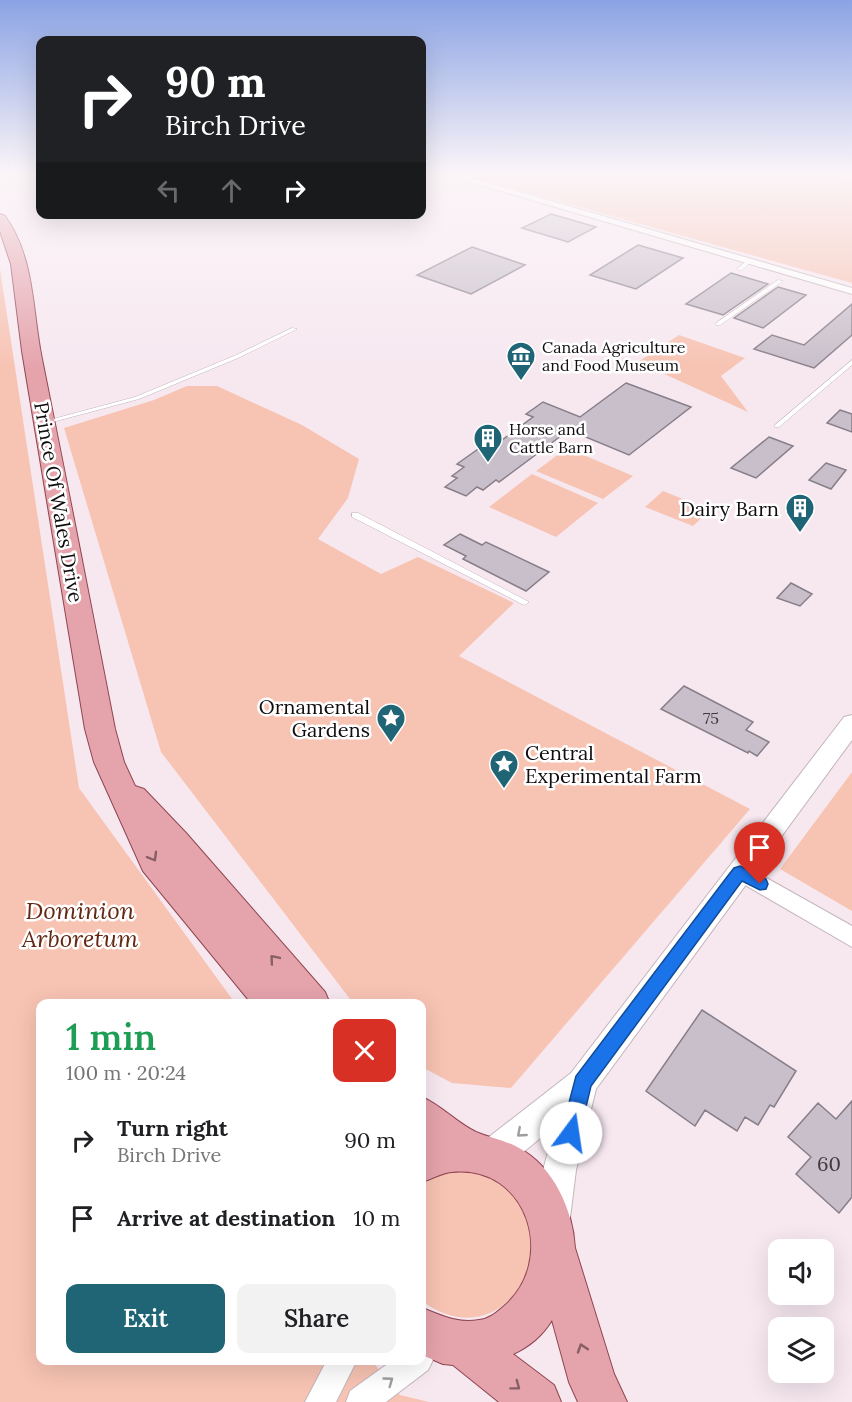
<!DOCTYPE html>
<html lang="en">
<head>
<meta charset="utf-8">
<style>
	body { margin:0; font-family:Lora,serif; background:#f2f2f2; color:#202124; height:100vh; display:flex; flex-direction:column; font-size:22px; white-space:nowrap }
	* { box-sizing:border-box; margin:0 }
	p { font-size:20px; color:#757577 }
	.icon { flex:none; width:33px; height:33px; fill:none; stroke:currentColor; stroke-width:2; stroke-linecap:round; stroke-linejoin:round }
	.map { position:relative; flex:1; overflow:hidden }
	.panel { position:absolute; left:36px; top:999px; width:390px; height:366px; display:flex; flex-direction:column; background:#fff; border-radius:12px; box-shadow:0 6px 24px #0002 }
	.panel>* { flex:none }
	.banner { position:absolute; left:36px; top:36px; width:390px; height:183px; border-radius:12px; box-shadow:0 6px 24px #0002; background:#202124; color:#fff; overflow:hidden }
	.fabs { position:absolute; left:768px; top:1239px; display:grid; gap:12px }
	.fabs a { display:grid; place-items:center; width:66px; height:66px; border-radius:12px; background:#fff; box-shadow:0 6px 24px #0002; font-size:30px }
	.pin { position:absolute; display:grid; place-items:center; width:51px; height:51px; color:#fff; margin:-62px -26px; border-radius:50% 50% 50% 0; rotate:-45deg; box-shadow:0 0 6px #0007 }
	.pin .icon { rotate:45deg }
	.me { position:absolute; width:66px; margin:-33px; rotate:14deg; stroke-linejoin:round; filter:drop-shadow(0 0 4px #0008) }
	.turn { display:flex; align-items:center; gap:21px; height:126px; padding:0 30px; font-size:27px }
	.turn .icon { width:78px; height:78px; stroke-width:2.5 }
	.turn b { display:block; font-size:42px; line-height:51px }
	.lanes { display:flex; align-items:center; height:57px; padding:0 30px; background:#0003; justify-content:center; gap:30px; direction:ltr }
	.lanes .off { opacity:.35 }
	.round { display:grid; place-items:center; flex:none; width:63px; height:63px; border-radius:12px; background:#f2f2f2 }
	.summary { display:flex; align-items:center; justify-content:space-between; height:102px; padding:0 30px }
	h1 { font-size:36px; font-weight:600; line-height:45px; color:#1e9e55 }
	.action { display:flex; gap:12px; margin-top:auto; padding:12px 30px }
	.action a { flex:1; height:69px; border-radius:12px; background:#1f6575; color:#fff; font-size:24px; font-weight:600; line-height:69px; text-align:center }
	.action a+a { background:#f2f2f2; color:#202124 }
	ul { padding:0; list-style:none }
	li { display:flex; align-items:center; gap:18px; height:78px; padding:0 30px }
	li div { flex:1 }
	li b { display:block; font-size:22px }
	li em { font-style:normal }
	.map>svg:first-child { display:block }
	.green { fill:#f7c3b3 }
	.building { fill:#c9bfca; stroke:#867e88; stroke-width:1.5 }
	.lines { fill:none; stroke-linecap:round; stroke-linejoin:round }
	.service-casing { stroke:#c3b5bb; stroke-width:1 }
	.minor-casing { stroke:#c3b5bb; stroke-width:2 }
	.tertiary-casing { stroke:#c3b5bb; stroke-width:2 }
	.primary-casing { stroke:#8f4651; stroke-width:2 }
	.service { fill:#fff; fill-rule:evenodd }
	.minor { fill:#fff; fill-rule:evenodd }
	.tertiary { fill:#fff; fill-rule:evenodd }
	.primary { fill:#e5a3ac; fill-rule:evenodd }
	.oneway { stroke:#866065 }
	.oneway2 { stroke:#a09e9f }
	.route { fill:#1a73e8; stroke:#114b97; stroke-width:1.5 }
	.labels { text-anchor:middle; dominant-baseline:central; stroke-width:5; stroke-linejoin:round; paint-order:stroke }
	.far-poi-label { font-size:16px; fill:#110d0f; stroke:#fff; text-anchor:start }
	.number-label { font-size:16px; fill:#3f3a3e }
	.street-label { font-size:20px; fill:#110d0f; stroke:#fff }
	.poi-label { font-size:20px; fill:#110d0f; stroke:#fff; text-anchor:end }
	.near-number-label { font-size:20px; fill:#3f3a3e }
	.near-park-label { font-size:24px; font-style:italic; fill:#642813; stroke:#fff }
</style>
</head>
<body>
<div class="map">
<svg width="852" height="1402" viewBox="0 0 852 1402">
	<rect width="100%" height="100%" fill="#f7e8f0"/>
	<path class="green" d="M 465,172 L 817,172 L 852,181 L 852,283 L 461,174 Z
		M 0,269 L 79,788 L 235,1003 L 40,1004 L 40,1360 L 372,1361 L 400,1395 L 429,1402 L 0,1402 Z
		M 679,335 L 745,358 L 721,376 L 748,412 L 638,362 Z
		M 187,386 L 217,386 L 302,425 L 359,459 L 348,498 L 318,539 L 381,574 L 418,557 L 514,603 L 459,656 L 750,809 L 511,1088 L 452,1083 L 422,1067 L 422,1004 L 353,1003 L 161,752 L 64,428 L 154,400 Z
		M 567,448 L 633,476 L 603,499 L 536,471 Z
		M 532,474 L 598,503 L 556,537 L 489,507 Z
		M 663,491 L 710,510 L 693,526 L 645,507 Z
		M 852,772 L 852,911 L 780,869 Z
		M 474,1169 C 483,1173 494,1176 503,1182 C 507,1185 511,1192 514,1196 C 564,1260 497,1357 422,1301 L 422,1182 L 436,1172 Z"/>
	<path class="building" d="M 551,214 L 596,227 L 568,242 L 522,228 Z
		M 638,245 L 683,258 L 636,289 L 590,275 Z
		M 472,247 L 525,265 L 471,294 L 417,275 Z
		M 731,273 L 768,284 L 723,315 L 686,304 Z
		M 778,287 L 806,295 L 763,328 L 734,318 Z
		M 852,304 L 852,335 L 814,368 L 754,349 L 772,335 L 804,345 Z
		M 626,383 L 691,407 L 629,455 L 569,430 L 499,482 L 496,480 L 483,490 L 477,487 L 466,496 L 445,487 L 457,478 L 452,476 L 464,467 L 457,464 L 495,437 L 502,440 L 533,417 L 526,414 L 543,402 L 580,417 Z
		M 840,410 L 852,414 L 852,432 L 827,423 Z
		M 769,437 L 793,446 L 756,478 L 731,468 Z
		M 826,463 L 846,470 L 831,489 L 809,480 Z
		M 460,534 L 482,545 L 486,542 L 549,572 L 526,591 L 463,559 L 466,556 L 444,545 Z
		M 791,583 L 812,594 L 800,606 L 777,598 Z
		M 684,686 L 753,722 L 746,730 L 769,742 L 757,756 L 749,751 L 748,753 L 661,709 Z
		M 702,1010 L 796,1071 L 774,1107 L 770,1105 L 758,1125 L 745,1117 L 737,1131 L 705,1110 L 695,1126 L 646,1091 Z
		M 852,1101 L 852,1197 L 839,1213 L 796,1174 L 811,1157 L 788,1137 L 818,1103 L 836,1119 Z"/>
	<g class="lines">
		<g class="service-casing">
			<path id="service" d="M 749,259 L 752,261 L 751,262 L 742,270 L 738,270 L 738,268 Z
				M 778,280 L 783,281 L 720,325 L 716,325 L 716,323 Z
				M 292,328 L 297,329 L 238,358 L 139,399 L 45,424 L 42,422 L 135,397 L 234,356 Z
				M 852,360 L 852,365 L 779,427 L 775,427 L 775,425 Z
				M 352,513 L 358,513 L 529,602 L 525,605 L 522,604 L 352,517 Z"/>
		</g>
		<g class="minor-casing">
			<path id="minor" d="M 436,172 L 451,172 L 852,288 L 852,294 Z
				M 740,863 L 852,926 L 852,947 L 733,878 L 730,872 L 733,866 Z
				M 422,1347 L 428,1350 L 433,1360 L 428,1370 L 386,1402 L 346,1402 L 350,1391 L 393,1360 L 422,1360 Z
				M 327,1360 L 357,1360 L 336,1402 L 305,1402 Z"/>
		</g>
		<g class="tertiary-casing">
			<path id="tertiary" d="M 852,715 L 852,740 L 596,1089 L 576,1170 L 570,1218 L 565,1230 L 553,1235 L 541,1230 C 530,1203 548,1153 556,1125 C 535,1142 516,1161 491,1171 L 480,1166 L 475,1155 L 480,1144 L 571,1073 L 844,717 Z"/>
		</g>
		<g class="primary-casing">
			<path id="primary" d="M 0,214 L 5,216 C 35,258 32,310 42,359 C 67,482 91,606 115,729 L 124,762 L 135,786 L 144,789 L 186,833 L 325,992 L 330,1004 L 252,1004 L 143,871 L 94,762 L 85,729 L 22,351 L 11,264 L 0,231 Z
				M 422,1097 C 442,1106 457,1123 476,1132 C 490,1138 505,1140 519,1148 C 554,1167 573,1210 575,1248 L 614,1374 L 627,1402 L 578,1402 L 569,1382 L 552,1320 C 543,1335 529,1347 513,1354 L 554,1385 L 561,1402 L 499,1402 L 453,1365 L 443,1364 L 422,1355 L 422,1308 C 441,1315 457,1324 479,1320 C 489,1319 496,1313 503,1307 C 558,1261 528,1164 452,1172 C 441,1173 432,1179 422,1182 Z"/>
		</g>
		<use href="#service" class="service"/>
		<use href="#minor" class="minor"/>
		<use href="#tertiary" class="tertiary"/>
		<use href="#primary" class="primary"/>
	</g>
	<defs><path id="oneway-chevron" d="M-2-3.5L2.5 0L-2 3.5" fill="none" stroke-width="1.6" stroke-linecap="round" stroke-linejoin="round" transform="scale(1.5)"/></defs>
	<g class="oneway">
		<use href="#oneway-chevron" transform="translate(153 857) rotate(60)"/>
		<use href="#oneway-chevron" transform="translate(274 959) rotate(-130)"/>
		<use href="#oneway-chevron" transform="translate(582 1348) rotate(-108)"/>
		<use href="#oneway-chevron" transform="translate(516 1386) rotate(37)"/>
	</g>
	<g class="oneway2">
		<use href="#oneway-chevron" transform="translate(521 1133) rotate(139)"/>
		<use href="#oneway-chevron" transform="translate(389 1381) rotate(-36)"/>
	</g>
	<linearGradient id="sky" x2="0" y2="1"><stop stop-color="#8ba3e4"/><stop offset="0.47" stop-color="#fbf5f8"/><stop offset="1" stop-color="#fbf5f8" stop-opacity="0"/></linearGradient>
	<rect width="852" height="369" fill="url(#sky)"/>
	<path class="route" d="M 740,866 L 766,879 L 768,884 L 766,889 L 760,890 L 742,881 L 591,1086 L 578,1140 L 571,1143 L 564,1140 L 561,1133 L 576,1076 L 727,877 L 734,868 Z"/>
	<defs>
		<g id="museum-pin" transform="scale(1.5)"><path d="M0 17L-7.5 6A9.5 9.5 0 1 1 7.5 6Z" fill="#1f6575" stroke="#fff"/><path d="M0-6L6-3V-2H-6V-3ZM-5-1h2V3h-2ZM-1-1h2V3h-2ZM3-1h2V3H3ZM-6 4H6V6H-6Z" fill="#fff"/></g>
		<g id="building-pin" transform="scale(1.5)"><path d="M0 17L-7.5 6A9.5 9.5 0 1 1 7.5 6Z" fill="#1f6575" stroke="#fff"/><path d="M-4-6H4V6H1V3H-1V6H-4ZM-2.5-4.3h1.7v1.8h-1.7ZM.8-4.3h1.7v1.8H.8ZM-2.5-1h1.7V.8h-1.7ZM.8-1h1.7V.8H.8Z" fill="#fff"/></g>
		<g id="sight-pin" transform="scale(1.5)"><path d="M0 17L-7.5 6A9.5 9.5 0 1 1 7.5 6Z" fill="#1f6575" stroke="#fff"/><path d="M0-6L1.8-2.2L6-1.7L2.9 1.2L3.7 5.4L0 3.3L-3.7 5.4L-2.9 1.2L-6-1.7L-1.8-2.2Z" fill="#fff"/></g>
	</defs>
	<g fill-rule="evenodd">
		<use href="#museum-pin" x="521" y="356"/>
		<use href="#building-pin" x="488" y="438"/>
		<use href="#building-pin" x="800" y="508"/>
		<use href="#sight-pin" x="391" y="718"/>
		<use href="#sight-pin" x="504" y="764"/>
	</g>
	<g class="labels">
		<g class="far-poi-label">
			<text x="542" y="347">Canada Agriculture<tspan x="542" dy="18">and Food Museum</tspan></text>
			<text x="509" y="429">Horse and<tspan x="509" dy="18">Cattle Barn</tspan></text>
		</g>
		<g class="number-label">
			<text x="711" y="718">75</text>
		</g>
		<g class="street-label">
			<text transform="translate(59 502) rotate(80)">Prince Of Wales Drive</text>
		</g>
		<g class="poi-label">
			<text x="779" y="508">Dairy Barn</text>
			<text x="370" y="706">Ornamental<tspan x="370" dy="23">Gardens</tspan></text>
			<text x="525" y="752" text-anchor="start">Central<tspan x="525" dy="23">Experimental Farm</tspan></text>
		</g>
		<g class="near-number-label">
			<text x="829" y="1163">60</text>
		</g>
		<g class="near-park-label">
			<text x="80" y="910">Dominion<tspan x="80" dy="28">Arboretum</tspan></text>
		</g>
	</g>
</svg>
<div class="fabs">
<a><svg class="icon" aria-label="sound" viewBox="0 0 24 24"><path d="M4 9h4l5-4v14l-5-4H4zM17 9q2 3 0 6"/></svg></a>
<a><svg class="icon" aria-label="layers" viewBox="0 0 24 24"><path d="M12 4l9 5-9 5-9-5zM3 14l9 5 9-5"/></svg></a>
</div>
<div class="pin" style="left:760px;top:884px;background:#d93025"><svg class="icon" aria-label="arrive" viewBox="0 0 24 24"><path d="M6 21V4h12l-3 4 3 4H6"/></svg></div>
<svg class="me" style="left:571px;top:1133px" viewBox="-20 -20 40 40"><circle r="19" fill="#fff"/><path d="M0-13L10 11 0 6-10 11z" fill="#1a73e8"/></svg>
<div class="banner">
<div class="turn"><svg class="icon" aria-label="right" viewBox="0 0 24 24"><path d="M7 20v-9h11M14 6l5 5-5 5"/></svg><div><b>90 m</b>Birch Drive</div></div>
<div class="lanes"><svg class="icon off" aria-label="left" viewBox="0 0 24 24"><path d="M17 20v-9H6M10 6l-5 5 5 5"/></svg><svg class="icon off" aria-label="ahead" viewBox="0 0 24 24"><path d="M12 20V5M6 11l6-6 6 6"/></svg><svg class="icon" aria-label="right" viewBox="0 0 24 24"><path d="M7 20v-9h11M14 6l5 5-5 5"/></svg></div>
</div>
<section class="panel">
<div class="summary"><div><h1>1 min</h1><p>100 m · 20:24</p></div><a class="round" style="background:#d93025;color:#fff"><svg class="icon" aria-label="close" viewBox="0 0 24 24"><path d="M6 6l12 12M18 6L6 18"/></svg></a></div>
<ul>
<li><svg class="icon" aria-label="right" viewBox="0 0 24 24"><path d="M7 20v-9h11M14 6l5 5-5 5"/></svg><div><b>Turn right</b><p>Birch Drive</p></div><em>90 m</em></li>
<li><svg class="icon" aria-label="arrive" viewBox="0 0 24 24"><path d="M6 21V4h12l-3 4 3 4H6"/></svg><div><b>Arrive at destination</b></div><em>10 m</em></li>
</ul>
<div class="action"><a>Exit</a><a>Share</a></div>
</section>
</div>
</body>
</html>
